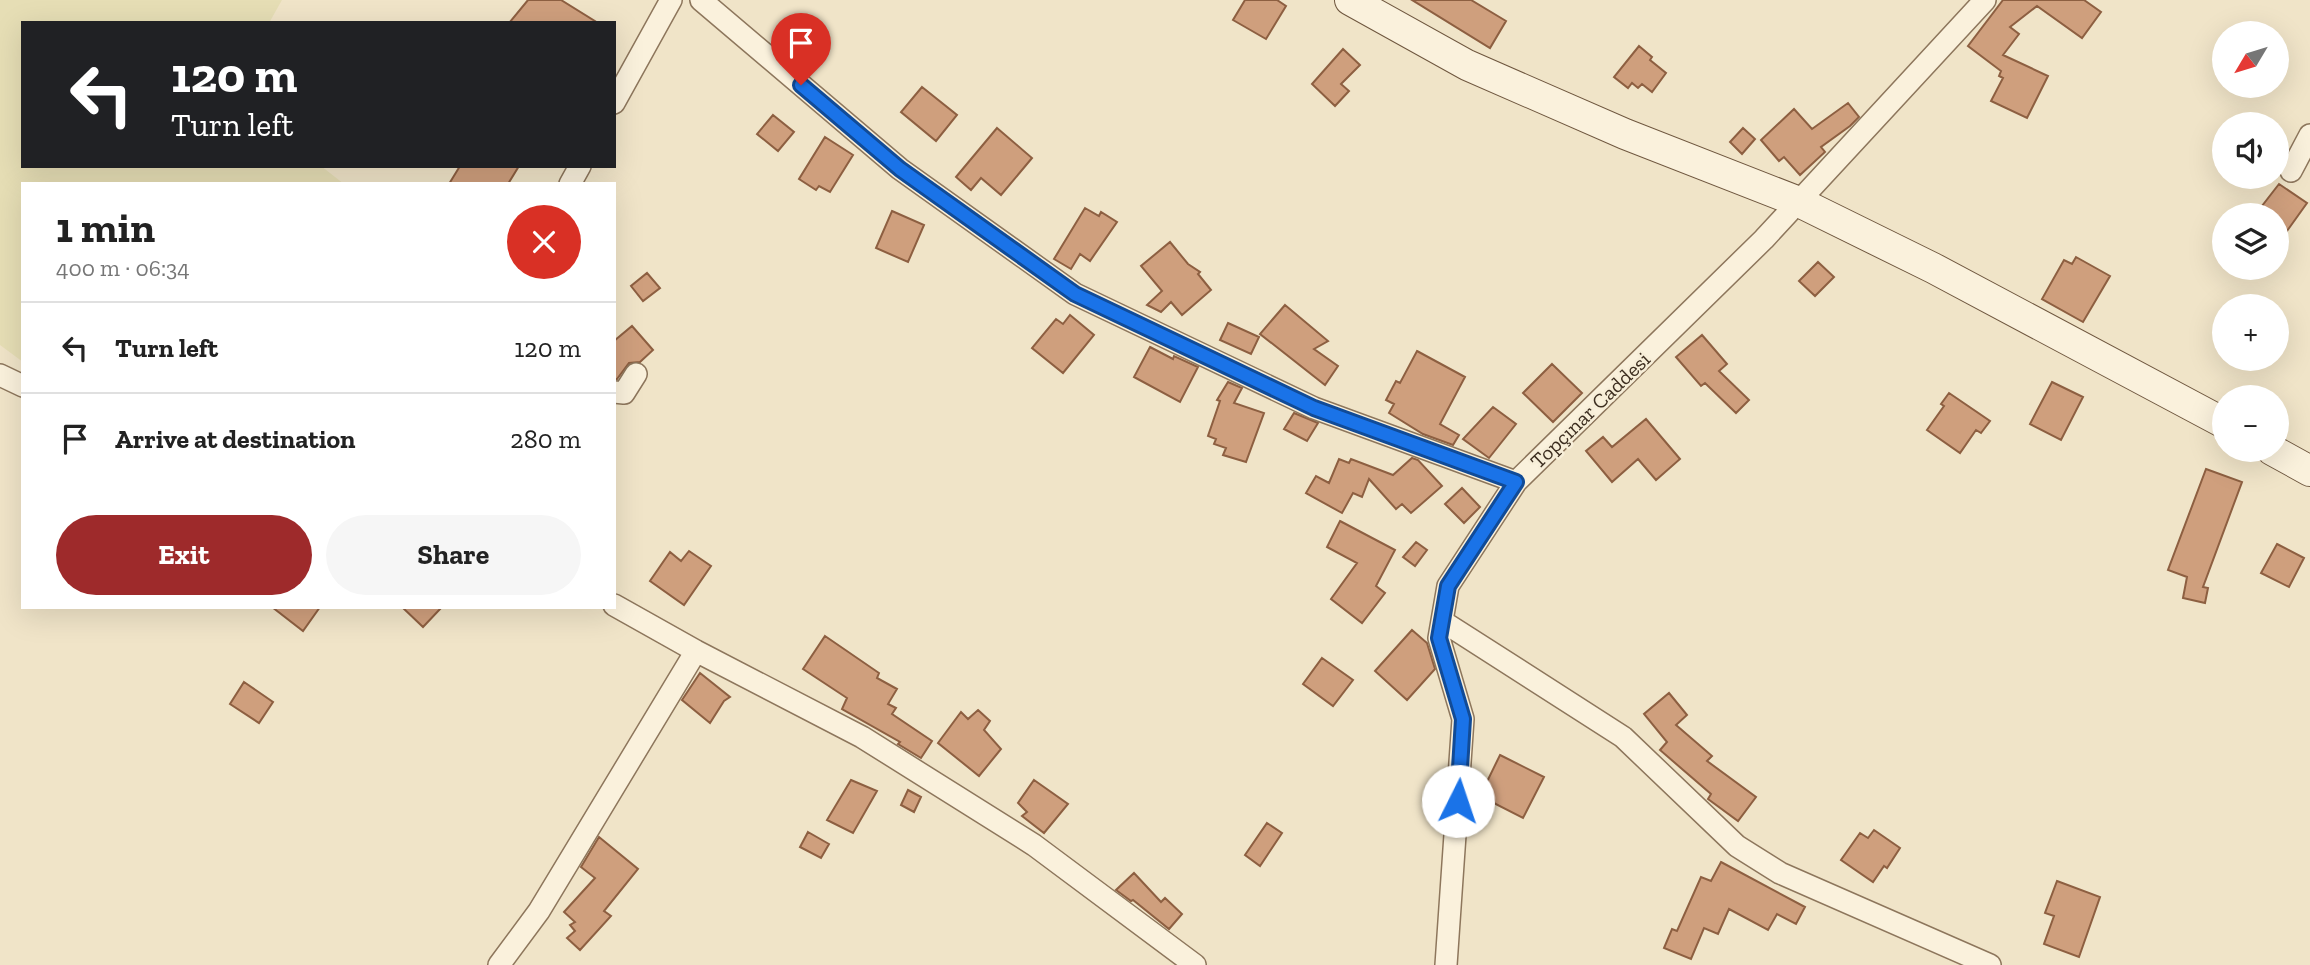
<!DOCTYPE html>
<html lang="en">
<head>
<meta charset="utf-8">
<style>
	body { margin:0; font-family:"Zilla Slab",serif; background:#f6f6f6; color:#222; height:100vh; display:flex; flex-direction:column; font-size:26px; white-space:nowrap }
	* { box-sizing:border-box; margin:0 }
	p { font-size:23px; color:#767676 }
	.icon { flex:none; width:38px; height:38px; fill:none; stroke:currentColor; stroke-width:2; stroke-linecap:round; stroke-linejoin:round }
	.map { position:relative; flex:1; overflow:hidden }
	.details { position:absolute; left:21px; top:182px; width:595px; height:427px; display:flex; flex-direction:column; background:#fff; border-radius:0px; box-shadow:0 7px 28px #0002 }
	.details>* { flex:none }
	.guide { position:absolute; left:21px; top:21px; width:595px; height:147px; border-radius:0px; box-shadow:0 7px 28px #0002; background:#202124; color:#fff; overflow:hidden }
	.needle { width:46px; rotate:232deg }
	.fabs { position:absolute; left:2212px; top:21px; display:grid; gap:14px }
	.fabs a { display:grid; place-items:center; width:77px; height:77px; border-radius:50%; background:#fff; box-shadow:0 7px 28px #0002; font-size:35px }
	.pin { position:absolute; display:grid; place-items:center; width:60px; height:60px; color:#fff; margin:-72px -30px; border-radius:50% 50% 50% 0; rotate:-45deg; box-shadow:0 0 7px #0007 }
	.pin .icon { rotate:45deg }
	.me { position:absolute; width:77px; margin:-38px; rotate:4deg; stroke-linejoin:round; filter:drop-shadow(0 0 5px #0008) }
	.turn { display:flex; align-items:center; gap:24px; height:147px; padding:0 35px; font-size:32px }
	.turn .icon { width:91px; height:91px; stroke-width:2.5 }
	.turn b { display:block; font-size:49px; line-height:60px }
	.round { display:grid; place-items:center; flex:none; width:74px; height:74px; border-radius:37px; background:#f6f6f6 }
	.summary { display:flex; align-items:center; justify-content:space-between; height:119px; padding:0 35px }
	h1 { font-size:42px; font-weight:700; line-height:52px }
	.primary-button { display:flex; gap:14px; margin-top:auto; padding:14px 35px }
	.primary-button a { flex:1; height:80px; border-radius:42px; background:#9e2a2b; color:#fff; font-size:28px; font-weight:700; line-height:80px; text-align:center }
	.primary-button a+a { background:#f6f6f6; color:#222 }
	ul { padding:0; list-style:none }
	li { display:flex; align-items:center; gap:21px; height:91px; padding:0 35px; border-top:2px solid #e0e0e0 }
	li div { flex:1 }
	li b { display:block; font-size:26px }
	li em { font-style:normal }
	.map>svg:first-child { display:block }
	.farmland { fill:#e6deb5 }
	.building { fill:#cf9f7d; stroke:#8d5f41; stroke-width:2 }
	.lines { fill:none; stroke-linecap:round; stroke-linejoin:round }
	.street-casing { stroke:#8d765c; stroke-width:24 }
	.secondary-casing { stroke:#6f573f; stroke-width:32 }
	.street { stroke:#faf1dc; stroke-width:21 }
	.secondary { stroke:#faf1dc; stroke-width:30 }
	.route-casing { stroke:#114b97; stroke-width:18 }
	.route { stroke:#1a73e8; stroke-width:12 }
	.labels { text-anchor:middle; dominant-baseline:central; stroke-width:5; stroke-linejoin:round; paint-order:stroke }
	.street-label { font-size:21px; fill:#3d2e20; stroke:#f7eed8 }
</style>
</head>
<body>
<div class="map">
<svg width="2310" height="965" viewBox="0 0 2310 965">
	<rect width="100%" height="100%" fill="#f0e4c8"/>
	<path class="farmland" d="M 0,0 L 282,0 L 269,23 L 23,23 L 23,166 L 321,166 L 344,184 L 23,184 L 23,362 L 0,345 Z"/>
	<path class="building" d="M 528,0 L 561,0 L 598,23 L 509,23 Z
		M 1245,0 L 1277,0 L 1286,6 L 1266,39 L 1233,20 Z
		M 1412,0 L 1471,0 L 1506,21 L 1490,48 Z
		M 2003,0 L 2084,0 L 2101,12 L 2082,38 L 2037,6 L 2010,27 L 2019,34 L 2003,55 L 2048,76 L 2027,118 L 1991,101 L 2003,78 L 1999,76 L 2001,71 L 1968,46 Z
		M 1639,46 L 1652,57 L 1650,60 L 1666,73 L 1652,92 L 1642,84 L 1638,88 L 1632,83 L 1628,88 L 1614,77 Z
		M 1343,49 L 1360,65 L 1341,84 L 1349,91 L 1335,106 L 1312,84 Z
		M 922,87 L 957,115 L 936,141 L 901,112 Z
		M 1848,103 L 1859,117 L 1850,126 L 1821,147 L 1825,152 L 1800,175 L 1784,157 L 1779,161 L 1761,140 L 1794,109 L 1812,129 Z
		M 773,115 L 794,132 L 778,151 L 757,134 Z
		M 997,128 L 1032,158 L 1001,195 L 981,178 L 971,190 L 956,177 Z
		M 1743,128 L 1755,139 L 1742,154 L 1730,142 Z
		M 825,137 L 853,155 L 830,192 L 819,186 L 816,190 L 799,179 Z
		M 460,166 L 519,166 L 508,184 L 449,184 Z
		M 2279,184 L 2307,203 L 2277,245 L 2277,215 L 2255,215 Z
		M 1085,208 L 1099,216 L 1101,212 L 1117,222 L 1090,261 L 1080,254 L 1071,269 L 1054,259 Z
		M 892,211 L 924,225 L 908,262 L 876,248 Z
		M 1170,242 L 1188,264 L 1200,272 L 1198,274 L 1211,290 L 1182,315 L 1171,302 L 1161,312 L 1147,305 L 1162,291 L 1141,266 Z
		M 2076,257 L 2110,276 L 2083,322 L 2042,299 L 2064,260 L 2072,264 Z
		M 1818,262 L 1834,277 L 1815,296 L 1799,281 Z
		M 647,273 L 660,288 L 643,301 L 631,286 Z
		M 1285,305 L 1328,341 L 1314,349 L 1338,366 L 1325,385 L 1260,334 Z
		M 1070,315 L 1094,335 L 1063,373 L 1032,348 L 1056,319 L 1063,324 Z
		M 1228,323 L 1259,337 L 1251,354 L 1220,340 Z
		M 632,326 L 653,350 L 640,362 L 629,363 L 617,379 L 614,379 L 614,341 Z
		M 1702,335 L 1727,364 L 1719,371 L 1749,400 L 1736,413 L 1705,383 L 1701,386 L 1676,357 Z
		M 1150,347 L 1173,359 L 1174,356 L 1198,367 L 1180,402 L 1134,377 Z
		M 1417,351 L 1465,377 L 1440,424 L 1459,435 L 1453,445 L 1423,434 L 1389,413 L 1394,404 L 1386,400 L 1396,381 L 1400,383 Z
		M 1552,364 L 1582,393 L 1553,422 L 1523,393 Z
		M 1228,382 L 1242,388 L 1234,403 L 1264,413 L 1246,462 L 1223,455 L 1226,448 L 1214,444 L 1216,439 L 1208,436 L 1220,401 L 1217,400 Z
		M 2052,382 L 2083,397 L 2061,440 L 2030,424 Z
		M 1949,393 L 1990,421 L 1981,433 L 1976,430 L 1960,453 L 1927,430 L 1944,406 L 1941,404 Z
		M 1493,407 L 1516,424 L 1489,458 L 1463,439 Z
		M 1294,413 L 1318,423 L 1307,441 L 1284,429 Z
		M 1646,419 L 1680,459 L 1656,480 L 1638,459 L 1612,482 L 1586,451 L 1603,437 L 1612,447 Z
		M 1412,458 L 1418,460 L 1442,486 L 1411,513 L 1402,504 L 1396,509 L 1369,479 L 1362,497 L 1353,493 L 1342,513 L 1306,493 L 1316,476 L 1329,483 L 1339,459 L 1349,463 L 1351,459 L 1393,475 Z
		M 2206,469 L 2242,482 L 2203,587 L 2208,588 L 2205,603 L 2183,598 L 2187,577 L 2168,570 Z
		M 1462,488 L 1480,507 L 1464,523 L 1445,504 Z
		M 1340,521 L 1395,550 L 1376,586 L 1385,593 L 1362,623 L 1331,599 L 1357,563 L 1327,547 Z
		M 1416,542 L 1427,550 L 1415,566 L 1403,557 Z
		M 2277,544 L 2304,558 L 2289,587 L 2261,573 Z
		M 689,551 L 711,566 L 684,605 L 650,581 L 670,552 L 681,561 Z
		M 272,607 L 320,607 L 303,631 Z
		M 402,607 L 442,607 L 423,627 Z
		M 1412,630 L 1427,643 L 1435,669 L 1407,700 L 1375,671 Z
		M 825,636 L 879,673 L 877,678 L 897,689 L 888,704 L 896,708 L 892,714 L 932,741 L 921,758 L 898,744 L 900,742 L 842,709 L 847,698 L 803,669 Z
		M 1322,658 L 1353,680 L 1333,706 L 1303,684 Z
		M 700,673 L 730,697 L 724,701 L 710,723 L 682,700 Z
		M 244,682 L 273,702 L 259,723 L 230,704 Z
		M 1669,693 L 1687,715 L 1676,725 L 1712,756 L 1707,761 L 1756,797 L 1738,821 L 1708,799 L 1711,794 L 1660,750 L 1667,742 L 1644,714 Z
		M 978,710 L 990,721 L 984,730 L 1001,749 L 979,776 L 938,743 L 961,712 L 968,719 Z
		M 1500,755 L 1544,777 L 1523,818 L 1480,796 Z
		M 851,780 L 877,791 L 853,833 L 827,820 Z
		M 1034,780 L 1068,804 L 1044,833 L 1022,816 L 1027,812 L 1018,803 Z
		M 908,790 L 921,797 L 914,812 L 901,805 Z
		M 1267,823 L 1282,833 L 1260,866 L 1245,855 Z
		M 1874,830 L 1900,848 L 1887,868 L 1884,866 L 1873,882 L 1841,860 L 1860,833 L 1868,838 Z
		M 808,832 L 829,844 L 821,858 L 800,847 Z
		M 599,837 L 638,869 L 604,911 L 611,916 L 580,950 L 567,938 L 575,931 L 570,925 L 575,922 L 564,912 L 595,878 L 581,867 Z
		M 1721,862 L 1805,907 L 1796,924 L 1777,914 L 1768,930 L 1729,909 L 1718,934 L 1704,928 L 1691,959 L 1664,948 L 1672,929 L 1677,931 L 1701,877 L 1711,881 Z
		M 1134,873 L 1161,902 L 1165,898 L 1182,914 L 1169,929 L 1133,900 L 1131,901 L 1116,890 Z
		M 2057,881 L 2100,897 L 2079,957 L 2044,944 L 2054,916 L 2045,913 Z"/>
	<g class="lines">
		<g class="street-casing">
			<path id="street" d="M 701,0 L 900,169 L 1075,294 L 1314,408 L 1516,482
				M 614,103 L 671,0
				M 2291,171 L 2310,135
				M 570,184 L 580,166
				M 0,375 L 23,386
				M 614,392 L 624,393 L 636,374
				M 614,605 L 696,651 L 862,737 L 1034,845 L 1195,965
				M 1442,621 L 1623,737 L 1737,846 L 1780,873 L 1990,965
				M 499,965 L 539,911 L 696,651
				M 1446,965 L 1463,719 L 1439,638 L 1448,586 L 1516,482 L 1764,239 L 1985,0"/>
		</g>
		<g class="secondary-casing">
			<path id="secondary" d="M 1350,0 L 1467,65 L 1625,134 L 1799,202 L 1933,268 L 2224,423
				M 2272,450 L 2310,471"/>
		</g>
		<use href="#street" class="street"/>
		<use href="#secondary" class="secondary"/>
	</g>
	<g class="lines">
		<g class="route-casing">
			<path id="route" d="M 801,85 L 900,169 L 1075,294 L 1314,408 L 1516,482 L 1448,586 L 1439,638 L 1463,719 L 1458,801"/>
		</g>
		<use href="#route" class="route"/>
	</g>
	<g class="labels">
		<g class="street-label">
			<text transform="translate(1590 410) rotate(-44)">Topçınar Caddesi</text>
		</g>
	</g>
</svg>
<div class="fabs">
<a><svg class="needle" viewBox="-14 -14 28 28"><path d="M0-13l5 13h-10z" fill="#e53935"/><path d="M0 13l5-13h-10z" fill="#767676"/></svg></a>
<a><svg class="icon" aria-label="sound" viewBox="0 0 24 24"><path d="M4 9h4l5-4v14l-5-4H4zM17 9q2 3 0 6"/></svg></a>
<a><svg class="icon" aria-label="layers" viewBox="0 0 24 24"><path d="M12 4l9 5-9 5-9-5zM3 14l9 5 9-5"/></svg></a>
<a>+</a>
<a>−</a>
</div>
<div class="pin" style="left:801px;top:85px;background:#d93025"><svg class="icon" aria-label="arrive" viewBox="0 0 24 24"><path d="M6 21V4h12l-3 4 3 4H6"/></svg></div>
<svg class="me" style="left:1458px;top:801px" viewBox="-20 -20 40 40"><circle r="19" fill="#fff"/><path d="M0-13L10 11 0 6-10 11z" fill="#1a73e8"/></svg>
<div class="guide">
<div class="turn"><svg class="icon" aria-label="left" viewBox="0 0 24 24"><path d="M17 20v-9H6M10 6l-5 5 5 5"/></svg><div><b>120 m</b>Turn left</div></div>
</div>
<section class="details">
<div class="summary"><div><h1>1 min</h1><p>400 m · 06:34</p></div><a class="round" style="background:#d93025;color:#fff"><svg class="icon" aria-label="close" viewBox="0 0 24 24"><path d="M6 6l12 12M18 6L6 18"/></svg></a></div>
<ul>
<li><svg class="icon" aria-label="left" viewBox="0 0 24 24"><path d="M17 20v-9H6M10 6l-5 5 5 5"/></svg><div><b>Turn left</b></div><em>120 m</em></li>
<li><svg class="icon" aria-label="arrive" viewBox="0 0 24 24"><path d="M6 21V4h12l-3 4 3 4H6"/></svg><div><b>Arrive at destination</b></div><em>280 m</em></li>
</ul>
<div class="primary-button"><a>Exit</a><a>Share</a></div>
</section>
</div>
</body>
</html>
